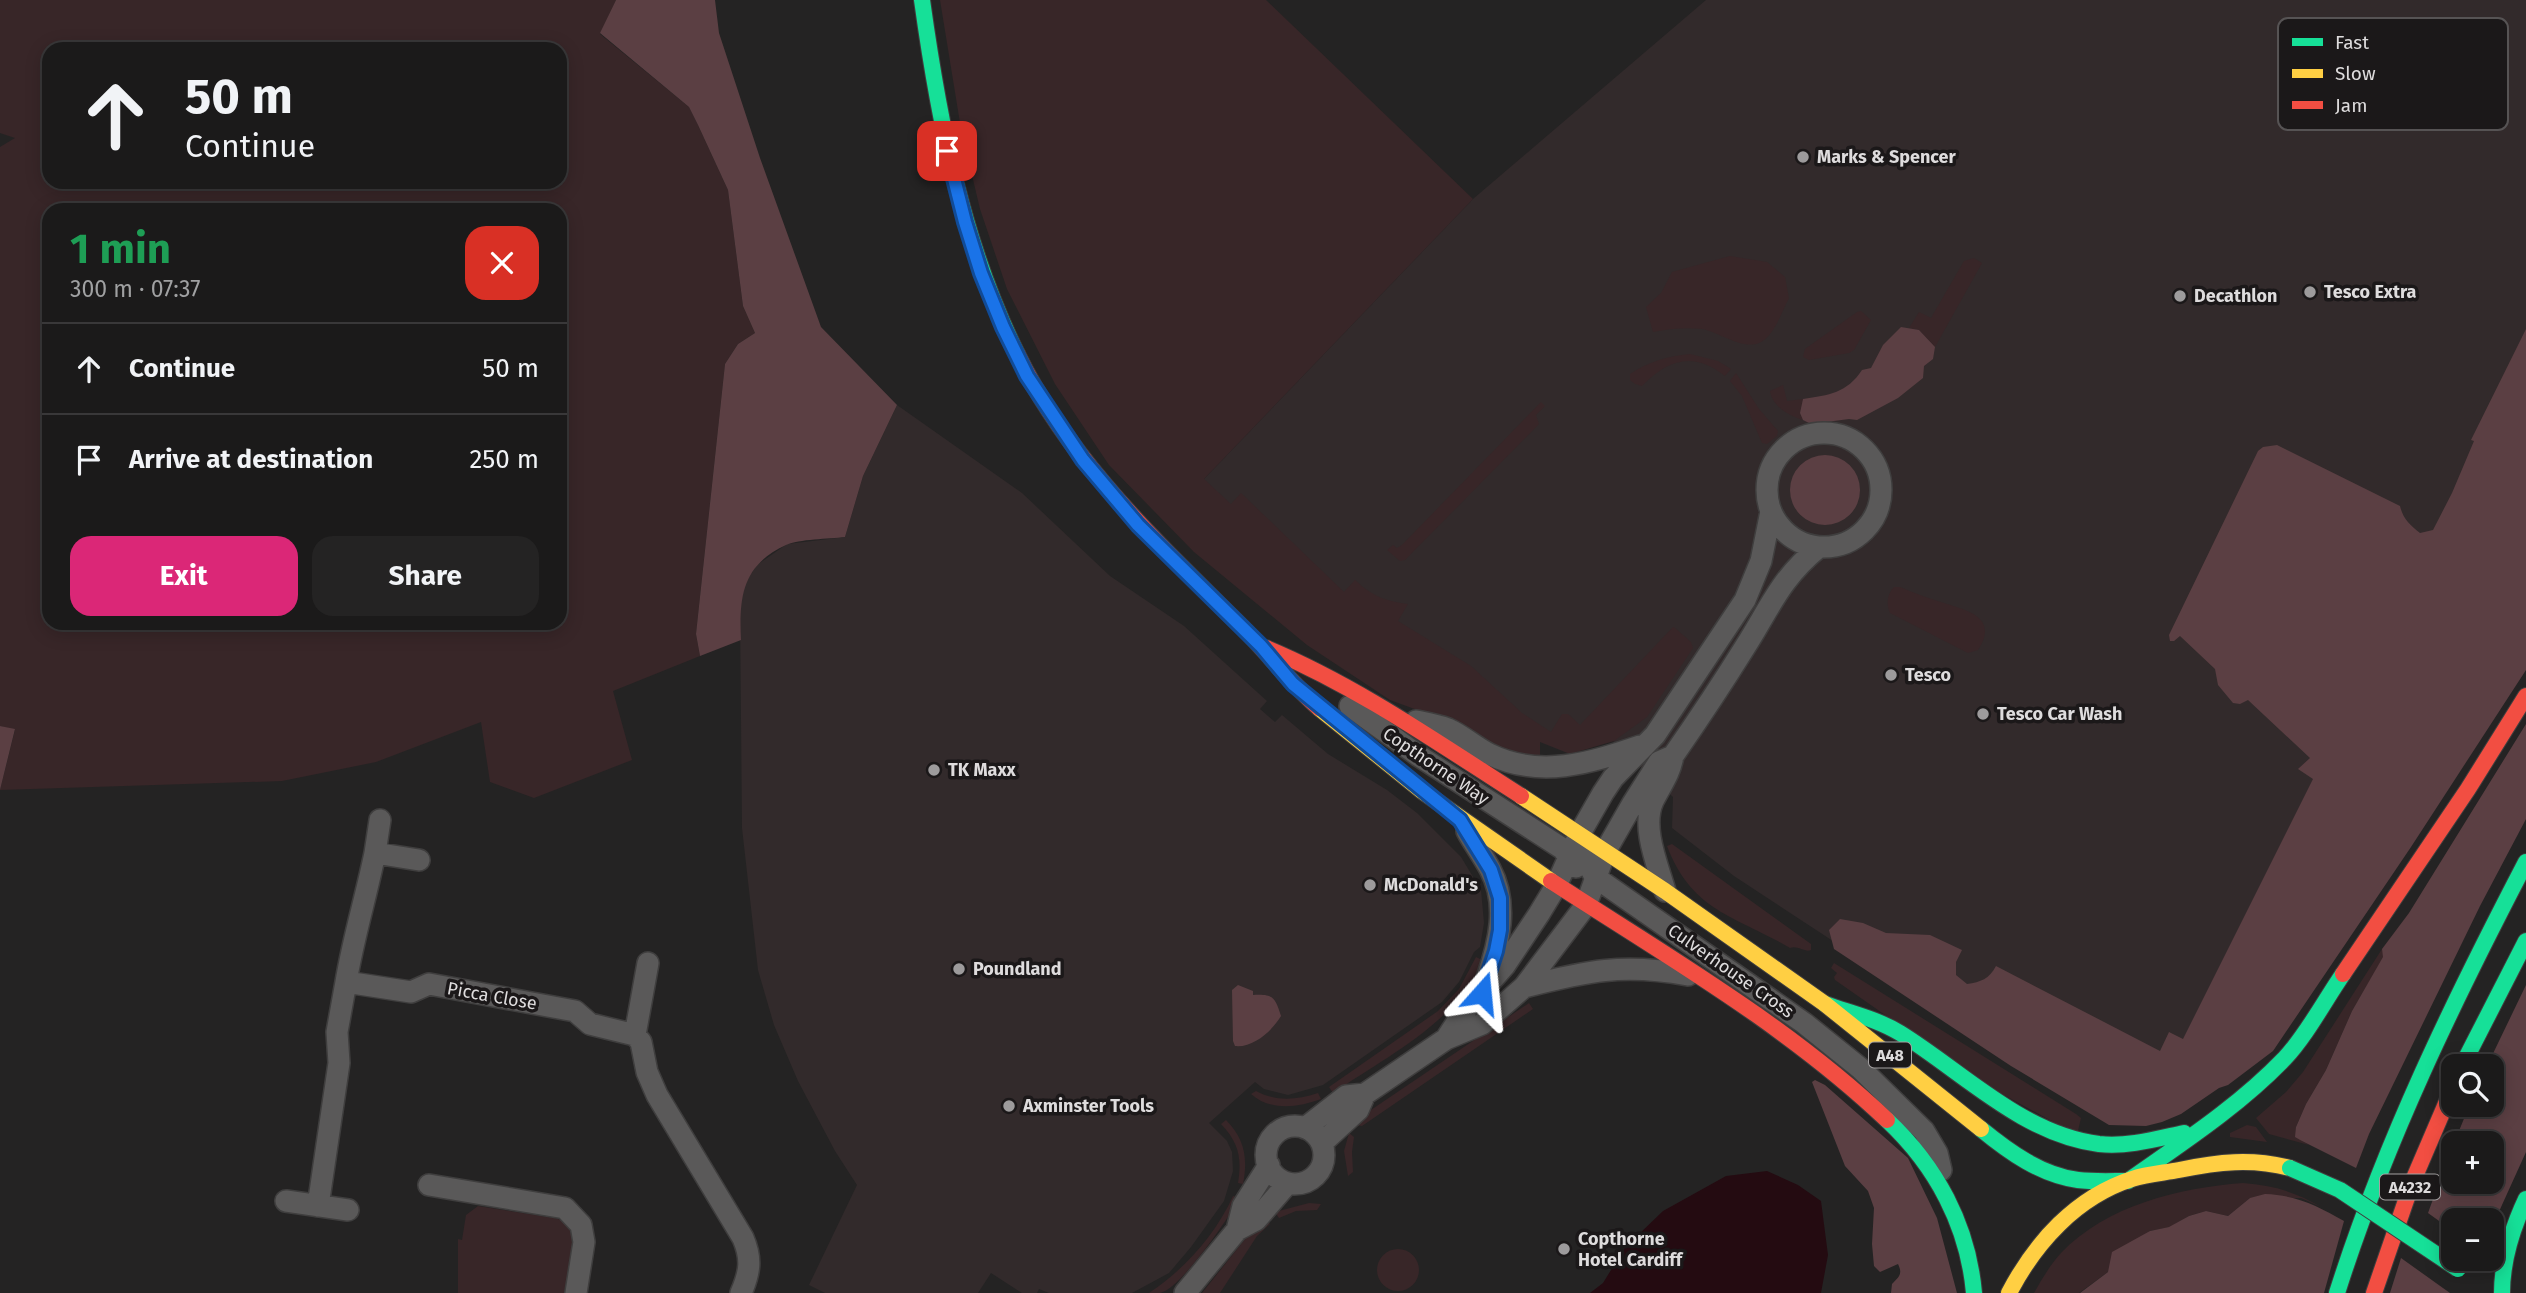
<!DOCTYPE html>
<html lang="en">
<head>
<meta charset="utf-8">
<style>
	body { margin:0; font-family:"Fira Sans",sans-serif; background:#242323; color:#f1f3f6; height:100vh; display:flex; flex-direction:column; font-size:26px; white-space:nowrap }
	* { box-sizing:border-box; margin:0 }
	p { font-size:23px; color:#a0a1a2 }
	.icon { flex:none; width:38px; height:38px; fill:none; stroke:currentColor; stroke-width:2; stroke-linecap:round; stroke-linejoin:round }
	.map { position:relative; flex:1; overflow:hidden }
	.details { position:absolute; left:42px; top:203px; width:525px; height:427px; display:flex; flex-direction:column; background:#1b1a1a; border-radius:21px; box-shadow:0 4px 18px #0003,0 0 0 2px #393839 }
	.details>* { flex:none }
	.banner { position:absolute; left:42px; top:42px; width:525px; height:147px; border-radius:21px; box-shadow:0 4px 18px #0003,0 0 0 2px #393839; background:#1b1a1a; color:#f1f3f6; overflow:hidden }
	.buttons { position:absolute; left:2441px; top:1054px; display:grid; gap:14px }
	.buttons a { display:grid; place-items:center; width:63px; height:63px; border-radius:14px; background:#1b1a1a; box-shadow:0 4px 18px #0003,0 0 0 2px #393839; font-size:35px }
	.pin { position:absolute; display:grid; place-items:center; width:60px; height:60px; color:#fff; margin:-30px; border-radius:14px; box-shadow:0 4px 10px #0006 }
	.me { position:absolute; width:77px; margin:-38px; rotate:18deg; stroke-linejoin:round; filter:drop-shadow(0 0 5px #0008) }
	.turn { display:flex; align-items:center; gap:24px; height:147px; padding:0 28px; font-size:32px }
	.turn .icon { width:91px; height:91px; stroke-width:2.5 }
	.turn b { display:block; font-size:49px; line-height:60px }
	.round { display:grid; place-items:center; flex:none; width:74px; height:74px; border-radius:21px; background:#242323 }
	.summary { display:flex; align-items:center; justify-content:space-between; height:119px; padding:0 28px }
	h1 { font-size:42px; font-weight:700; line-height:52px; color:#1e9e55 }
	.button { display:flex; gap:14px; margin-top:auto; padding:14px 28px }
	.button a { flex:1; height:80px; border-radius:21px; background:#db2777; color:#fff; font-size:28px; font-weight:700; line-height:80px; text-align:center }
	.button a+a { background:#242323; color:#f1f3f6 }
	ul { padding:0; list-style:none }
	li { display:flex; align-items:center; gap:21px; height:91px; padding:0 28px; border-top:2px solid #393839 }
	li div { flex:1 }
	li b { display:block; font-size:26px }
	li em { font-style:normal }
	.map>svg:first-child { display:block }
	.built { fill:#322a2b }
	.green { fill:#382628; fill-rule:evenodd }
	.forest { fill:#5b3f43 }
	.water { fill:#240b11 }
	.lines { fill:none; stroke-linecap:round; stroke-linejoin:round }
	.street-casing { stroke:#3f3e3e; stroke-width:24 }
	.fast-casing { stroke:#3f3e3e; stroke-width:18 }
	.slow-casing { stroke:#3f3e3e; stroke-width:18 }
	.jam-casing { stroke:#3f3e3e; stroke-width:18 }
	.street { stroke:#5a5959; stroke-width:21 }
	.fast { stroke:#16e098; stroke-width:16 }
	.slow { stroke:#ffcf43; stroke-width:16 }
	.jam { stroke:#f24e42; stroke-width:16 }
	.fast-bridge-casing { stroke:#3f3e3e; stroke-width:18; stroke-linecap:butt }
	.fast-bridge { stroke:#16e098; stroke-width:16 }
	.route-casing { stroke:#114b97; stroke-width:18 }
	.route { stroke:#1a73e8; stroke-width:12 }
	.poi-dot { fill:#9d9b9c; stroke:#1b1819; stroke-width:2.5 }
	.labels { text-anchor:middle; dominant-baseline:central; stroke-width:7; stroke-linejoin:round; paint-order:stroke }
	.shield { fill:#1b1819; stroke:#a4a1a2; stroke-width:2 }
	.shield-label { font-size:16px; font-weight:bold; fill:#dedcdd }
	.poi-label { font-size:18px; font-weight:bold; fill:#dedcdd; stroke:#1b1819; text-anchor:start }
	.street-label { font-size:18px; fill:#dedcdd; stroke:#1b1819 }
	.key { fill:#1b1819; stroke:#565354; stroke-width:2 }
	.key-label { font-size:19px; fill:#dedcdd }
</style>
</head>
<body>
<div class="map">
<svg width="2526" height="1293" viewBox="0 0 2526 1293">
	<rect width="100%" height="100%" fill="#242323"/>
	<path class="built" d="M 1706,0 L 2526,0 L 2526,410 L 2196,1082 L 2022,1065 L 1734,876 L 1672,828 L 1673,797 L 1612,740 L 1525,736 L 1178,506 L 1473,199 Z
		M 897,405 L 1022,493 L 1110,576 L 1184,626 L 1267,701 L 1260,709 L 1275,722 L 1282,715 L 1328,754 L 1387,790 L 1417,813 L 1461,857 L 1481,890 L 1484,923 L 1480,947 L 1474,952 L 1459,982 L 1442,1002 L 1323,1085 L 1288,1095 L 1264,1089 L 1255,1082 L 1209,1123 L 1227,1141 L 1232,1152 L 1233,1171 L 1224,1201 L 1191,1247 L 1169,1273 L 1132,1293 L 1049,1293 L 1039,1289 L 1037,1293 L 1022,1293 L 991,1273 L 978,1293 L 825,1293 L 809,1285 L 857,1185 L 835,1151 L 798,1081 L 774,1025 L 758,970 L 742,828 L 740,611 L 744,584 L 757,565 L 787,544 L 845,537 L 863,476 Z"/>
	<path class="green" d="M 0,0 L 616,0 L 600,34 L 689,107 L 698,125 L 728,190 L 743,306 L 755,333 L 738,344 L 725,364 L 696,634 L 700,656 L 613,691 L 632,760 L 534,798 L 490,782 L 481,722 L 376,762 L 282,781 L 0,790 L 15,730 L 0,726 L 0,147 L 15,138 L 0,133 ZM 49,49 L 560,49 L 560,182 L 49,182 ZM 49,210 L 560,210 L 560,623 L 49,623 Z
		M 940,0 L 1266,0 L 1473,199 L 1204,479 L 1231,504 L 1241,493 L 1344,592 L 1355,580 C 1372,596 1385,601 1408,604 L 1398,621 L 1471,666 L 1522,713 L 1551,732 L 1562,714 L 1568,714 L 1580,725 L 1673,627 L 1675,628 L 1691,642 L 1693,648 L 1647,717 L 1614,741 L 1570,754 L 1540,742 L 1540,762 L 1520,759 L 1450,722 L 1390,700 L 1307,645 L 1194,552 L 1109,465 L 1055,384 L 1007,289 L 980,209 L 961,129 Z
		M 1730,256 L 1767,262 L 1785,277 L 1789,298 C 1782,311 1774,337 1759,343 C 1742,350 1719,332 1702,329 C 1685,327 1669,329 1653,332 L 1646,307 L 1661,293 L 1672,272 Z
		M 1974,258 L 1982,263 L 1935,347 L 1919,330 L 1909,328 L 1919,312 L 1931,318 L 1964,261 Z
		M 1861,311 L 1871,320 L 1854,350 L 1849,353 L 1809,360 L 1803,357 L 1805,349 L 1857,312 Z
		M 1690,354 L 1718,361 L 1731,369 L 1725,376 C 1694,351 1668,359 1642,386 L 1635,384 L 1630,380 L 1630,374 C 1648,362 1668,356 1690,354 Z
		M 1736,373 L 1759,409 L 1778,431 L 1777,436 L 1767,444 L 1762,443 L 1742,396 L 1730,381 Z
		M 1783,385 L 1787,401 L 1803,399 L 1800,413 L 1803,420 C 1789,416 1772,406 1770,391 Z
		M 1541,402 L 1545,406 L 1536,415 L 1539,424 L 1405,560 L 1400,561 L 1387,550 L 1393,545 L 1397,548 L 1402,545 Z
		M 1894,587 L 1900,587 C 1914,593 1927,598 1941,602 C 1965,610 2000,616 1978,650 L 1968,653 L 1890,613 C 1886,604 1887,594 1894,587 Z
		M 1672,844 L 1811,944 L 1811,950 C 1805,953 1798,945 1790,948 C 1736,916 1692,912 1667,846 Z
		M 2382,949 L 2384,957 L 2352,1011 L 2326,1070 L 2306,1104 L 2296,1127 L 2302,1141 L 2309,1145 L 2269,1134 L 2256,1118 L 2286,1092 L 2303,1072 Z
		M 1476,957 L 1482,960 C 1461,1020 1384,1058 1333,1093 L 1329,1087 L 1438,1011 L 1459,989 Z
		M 1834,963 L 2076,1114 L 2081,1118 L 2077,1135 L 1984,1084 L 1835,980 L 1834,977 L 1837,973 L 1831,968 Z
		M 1529,1003 L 1533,1009 L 1362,1126 L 1355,1125 L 1365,1114 Z
		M 1256,1091 C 1277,1102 1296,1100 1318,1093 L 1321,1099 C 1299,1107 1271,1112 1251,1094 Z
		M 1226,1120 C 1245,1139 1248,1159 1243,1184 L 1238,1183 C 1242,1158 1239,1143 1221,1124 Z
		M 2247,1125 L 2256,1127 L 2267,1142 L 2230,1137 L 2230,1133 Z
		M 1349,1133 L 1354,1137 L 1352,1152 L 1353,1172 L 1348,1176 L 1344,1151 Z
		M 2243,1183 C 2272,1185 2296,1192 2321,1207 L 2301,1198 L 2250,1198 L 2228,1216 L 2206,1211 L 2189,1216 L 2170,1227 L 2150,1231 L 2108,1272 L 2079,1293 L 2034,1293 C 2042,1279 2050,1265 2061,1253 C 2107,1205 2179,1188 2243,1183 Z
		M 1233,1196 L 1240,1198 C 1228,1218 1182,1288 1160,1293 C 1157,1293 1153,1293 1149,1293 C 1184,1270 1216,1234 1233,1196 Z
		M 1309,1203 L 1321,1204 L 1317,1210 L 1296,1211 L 1279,1218 L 1275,1212 Z
		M 478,1206 L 554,1218 C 562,1220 569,1222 572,1230 C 577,1243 567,1278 564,1293 L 458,1293 L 458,1239 L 462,1240 L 466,1215 Z
		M 1266,1218 L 1270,1224 L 1257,1236 L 1220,1293 L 1202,1293 L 1253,1229 Z
		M1377 1270a21 21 0 1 1 42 0a21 21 0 1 1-42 0Z"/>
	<path class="forest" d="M 616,0 L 715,0 L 719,33 L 760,158 L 821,327 L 897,405 L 863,476 L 845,537 C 829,539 799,539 786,545 C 742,565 739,597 741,640 L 700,656 L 696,634 L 725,364 L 738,344 L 755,333 L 743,306 L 728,190 L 698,125 L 689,107 L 600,33 Z
		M 1901,327 L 1919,330 L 1935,347 L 1933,359 L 1924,366 L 1923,378 L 1898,398 L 1857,420 L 1849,419 L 1811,424 L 1803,420 L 1800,413 L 1803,399 C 1829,395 1847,393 1862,370 L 1871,368 L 1883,345 Z
		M 2526,329 L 2526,670 L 2411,847 L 2273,1051 L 2228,1085 L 2219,1088 L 2181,1114 L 2162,1122 L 2146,1126 L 2109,1125 L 2011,1066 L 1834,949 L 1829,930 L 1840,919 L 1863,923 L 1886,933 L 1930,935 L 1962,950 L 1956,962 L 1956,975 L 1967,984 C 1981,982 1989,979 1996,966 L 2160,1051 L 2169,1032 L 2183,1039 L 2313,779 L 2298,769 L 2310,758 L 2248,700 L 2240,704 L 2233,703 L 2218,685 L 2215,669 L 2180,636 L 2174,641 L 2170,641 L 2169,635 L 2258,451 L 2263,447 L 2277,445 L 2400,506 C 2403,519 2410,525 2420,533 L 2433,530 L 2452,493 L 2474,441 L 2471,440 Z
		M1790 490a35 35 0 1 1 70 0a35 35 0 1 1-70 0Z
		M 2526,724 L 2526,819 L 2480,906 L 2369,1134 L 2356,1168 L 2302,1141 L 2295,1137 L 2296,1127 L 2306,1104 L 2326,1070 L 2352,1011 L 2383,957 L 2382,949 L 2409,913 Z
		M 0,726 L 15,729 L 0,790 Z
		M 1238,985 L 1253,991 L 1253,995 C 1273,994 1275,997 1281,1016 C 1272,1031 1253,1048 1235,1046 L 1233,1041 L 1232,990 Z
		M 2526,985 L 2526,1152 L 2492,1227 L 2492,1220 L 2454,1220 L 2453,1231 L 2428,1213 L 2453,1144 L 2454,1181 L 2492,1181 L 2492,1143 L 2454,1143 L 2470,1104 L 2492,1104 L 2492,1066 L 2487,1066 Z
		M 1815,1080 L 1825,1085 L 1908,1158 L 1937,1218 L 1957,1293 L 1891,1293 L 1892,1284 C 1899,1277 1903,1274 1898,1264 L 1880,1272 L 1874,1266 L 1872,1244 L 1874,1208 L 1868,1191 L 1845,1166 L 1812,1082 Z
		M 2265,1194 C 2296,1195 2318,1206 2344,1221 L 2324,1293 L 2080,1293 L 2108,1272 L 2112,1252 L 2150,1231 L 2169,1227 L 2189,1216 L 2206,1211 L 2228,1216 L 2250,1198 Z
		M 2401,1258 L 2450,1293 L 2390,1293 Z"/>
	<path class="water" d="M 1767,1171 L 1798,1185 L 1821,1201 L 1828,1255 L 1821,1293 L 1590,1293 L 1603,1283 L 1632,1236 L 1637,1236 L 1663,1211 L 1726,1176 Z"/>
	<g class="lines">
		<g class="street-casing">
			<path id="street" d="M1767 490a57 57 0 1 1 114 0a57 57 0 1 1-114 0Z
				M 1350,706 L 1419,756 L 1563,849 L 1576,867
				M 1416,721 C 1426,723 1438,725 1448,729 C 1462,735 1475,747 1489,754 C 1540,779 1590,763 1640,746
				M 380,820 L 375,853 L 419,860
				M 1467,831 C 1474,844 1483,856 1490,869 C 1509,904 1499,943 1487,978
				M 1579,835 L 1582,851 L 1595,877 L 1804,1023 L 1860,1068 L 1924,1131 L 1937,1153 L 1941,1170
				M 375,853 C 366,897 353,939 346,982 L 411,992 L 429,984 L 575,1011 L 590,1024 L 635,1035
				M 1665,891 C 1658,866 1641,827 1653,801 C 1661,785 1670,774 1673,756 C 1698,720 1722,684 1745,647 C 1771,606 1780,579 1819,547
				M 648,963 L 635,1035 L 641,1042 L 647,1072 L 657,1095 L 743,1238 C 752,1259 750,1272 741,1293
				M 1524,987 C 1587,971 1623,963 1688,975
				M 1446,1039 L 1463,1013 L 1505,965 L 1539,914 L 1556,886 L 1579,835 L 1603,793 L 1613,778 L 1655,735 L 1745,600 L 1761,561 L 1771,511
				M1266 1155a29 29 0 1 1 58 0a29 29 0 1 1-58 0Z
				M 1305,1128 L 1346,1096 L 1365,1094 L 1446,1039 L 1482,1024 L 1524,987 L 1586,905 L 1605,852 L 1633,803 L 1659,762 L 1673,756
				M 1322,1143 L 1358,1110 L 1365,1094
				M 429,1185 L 565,1208 L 581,1225 L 584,1242 L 576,1293
				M 286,1201 L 348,1210
				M 318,1206 L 339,1063 L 337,1032 L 346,982
				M 1237,1230 L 1243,1206 L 1269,1165
				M 1185,1293 L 1237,1230 L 1256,1220 L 1288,1183"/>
		</g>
		<g class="fast-casing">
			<path id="fast" d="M 922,0 C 939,122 962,242 1017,354
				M 1825,1004 C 1850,1013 1877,1019 1900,1033 C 1963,1072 2022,1134 2099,1144 C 2128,1147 2156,1139 2184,1133
				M 2462,1066 L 2526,941
				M 1887,1120 C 1936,1166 1968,1225 1974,1293
				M 1981,1129 C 2009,1152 2041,1175 2078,1180 C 2094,1182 2112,1181 2128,1181
				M 2128,1181 C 2182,1143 2239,1106 2285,1058 C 2306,1036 2325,1000 2343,974
				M 2337,1293 C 2385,1142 2453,1002 2526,862
				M 2502,1293 C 2502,1259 2512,1229 2526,1199"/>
		</g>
		<g class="slow-casing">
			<path id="slow" d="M 1319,708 L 1422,791 L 1551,881
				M 1521,796 L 1665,891 L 1825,1004 L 1981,1129
				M 2009,1293 C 2035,1243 2076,1197 2132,1179 C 2147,1174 2163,1173 2179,1170 C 2218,1162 2251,1158 2290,1168"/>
		</g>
		<g class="jam-casing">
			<path id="jam" d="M 1017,354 C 1070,463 1158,543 1242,627 C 1269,654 1291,684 1319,708
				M 1266,648 C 1357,686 1438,743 1521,796
				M 1551,881 C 1665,955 1787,1025 1887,1120
				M 2343,974 L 2468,789 L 2526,696
				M 2374,1293 L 2412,1183 L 2454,1085"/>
		</g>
		<use href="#street" class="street"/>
		<use href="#fast" class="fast"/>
		<use href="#slow" class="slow"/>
		<use href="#jam" class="jam"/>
		<g class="fast-bridge-casing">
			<path id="fast-bridge" d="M 2290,1168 L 2340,1190 L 2458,1269"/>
		</g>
		<use href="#fast-bridge" class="fast-bridge"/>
	</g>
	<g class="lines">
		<g class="route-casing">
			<path id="route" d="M 947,151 L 965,222 L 981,273 L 1003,327 L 1027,376 L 1083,460 L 1138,525 L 1261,646 L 1293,684 L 1460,820 L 1491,870 L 1500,898 L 1500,930 L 1496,951 L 1482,993"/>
		</g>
		<use href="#route" class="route"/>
	</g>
	<g class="poi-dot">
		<circle cx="1803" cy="157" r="7"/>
		<circle cx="2310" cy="292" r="7"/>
		<circle cx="2180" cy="296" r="7"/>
		<circle cx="1891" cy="675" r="7"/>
		<circle cx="1983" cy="714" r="7"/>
		<circle cx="934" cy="770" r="7"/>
		<circle cx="1370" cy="885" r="7"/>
		<circle cx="959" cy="969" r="7"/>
		<circle cx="1009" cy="1106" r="7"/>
		<circle cx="1564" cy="1249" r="7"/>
	</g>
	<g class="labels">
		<g class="shield">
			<rect x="1869" y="1042.5" width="42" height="25" rx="5"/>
			<rect x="2380" y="1174.5" width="60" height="25" rx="5"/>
		</g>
		<g class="shield-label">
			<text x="1890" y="1055">A48</text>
			<text x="2410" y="1187">A4232</text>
		</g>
		<g class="poi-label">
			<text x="1817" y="157">Marks &amp; Spencer</text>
			<text x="2324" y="292">Tesco Extra</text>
			<text x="2194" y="296">Decathlon</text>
			<text x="1905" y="675">Tesco</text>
			<text x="1997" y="714">Tesco Car Wash</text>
			<text x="948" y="770">TK Maxx</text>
			<text x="1384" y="885">McDonald's</text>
			<text x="973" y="969">Poundland</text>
			<text x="1023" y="1106">Axminster Tools</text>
			<text x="1578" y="1239">Copthorne<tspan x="1578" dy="21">Hotel Cardiff</tspan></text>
		</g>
		<g class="street-label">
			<text transform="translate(1436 766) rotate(34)">Copthorne Way</text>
			<text transform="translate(1731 971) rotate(35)">Culverhouse Cross</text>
			<text transform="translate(492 996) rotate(10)">Picca Close</text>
		</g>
	</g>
	<rect x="2278" y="18" width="230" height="112" rx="10" class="key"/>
	<rect x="2292" y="38" width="31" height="8" fill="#16e098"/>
	<rect x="2292" y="69" width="31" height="9" fill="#ffcf43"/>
	<rect x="2292" y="101" width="31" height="8" fill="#f24e42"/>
	<g class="key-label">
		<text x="2335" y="49">Fast</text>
		<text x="2335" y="80">Slow</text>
		<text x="2335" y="112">Jam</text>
	</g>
</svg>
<div class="buttons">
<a><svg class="icon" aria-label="search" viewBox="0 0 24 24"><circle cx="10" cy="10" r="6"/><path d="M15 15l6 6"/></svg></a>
<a>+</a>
<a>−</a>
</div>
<div class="pin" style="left:947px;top:151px;background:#d93025"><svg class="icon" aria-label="arrive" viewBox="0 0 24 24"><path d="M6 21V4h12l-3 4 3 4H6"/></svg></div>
<svg class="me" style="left:1482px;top:993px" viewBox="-20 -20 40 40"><path d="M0-17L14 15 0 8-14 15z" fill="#1a73e8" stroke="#fff" stroke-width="4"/></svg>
<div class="banner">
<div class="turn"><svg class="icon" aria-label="ahead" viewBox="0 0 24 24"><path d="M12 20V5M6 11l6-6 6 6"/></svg><div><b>50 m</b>Continue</div></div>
</div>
<section class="details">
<div class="summary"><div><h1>1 min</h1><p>300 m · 07:37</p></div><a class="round" style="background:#d93025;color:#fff"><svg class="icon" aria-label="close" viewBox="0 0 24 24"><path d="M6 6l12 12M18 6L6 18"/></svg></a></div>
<ul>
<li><svg class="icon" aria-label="ahead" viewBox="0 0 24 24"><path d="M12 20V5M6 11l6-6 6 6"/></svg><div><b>Continue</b></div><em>50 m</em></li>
<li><svg class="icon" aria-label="arrive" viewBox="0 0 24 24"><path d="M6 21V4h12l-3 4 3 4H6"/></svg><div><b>Arrive at destination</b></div><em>250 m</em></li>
</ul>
<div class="button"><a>Exit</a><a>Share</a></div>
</section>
</div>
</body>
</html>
